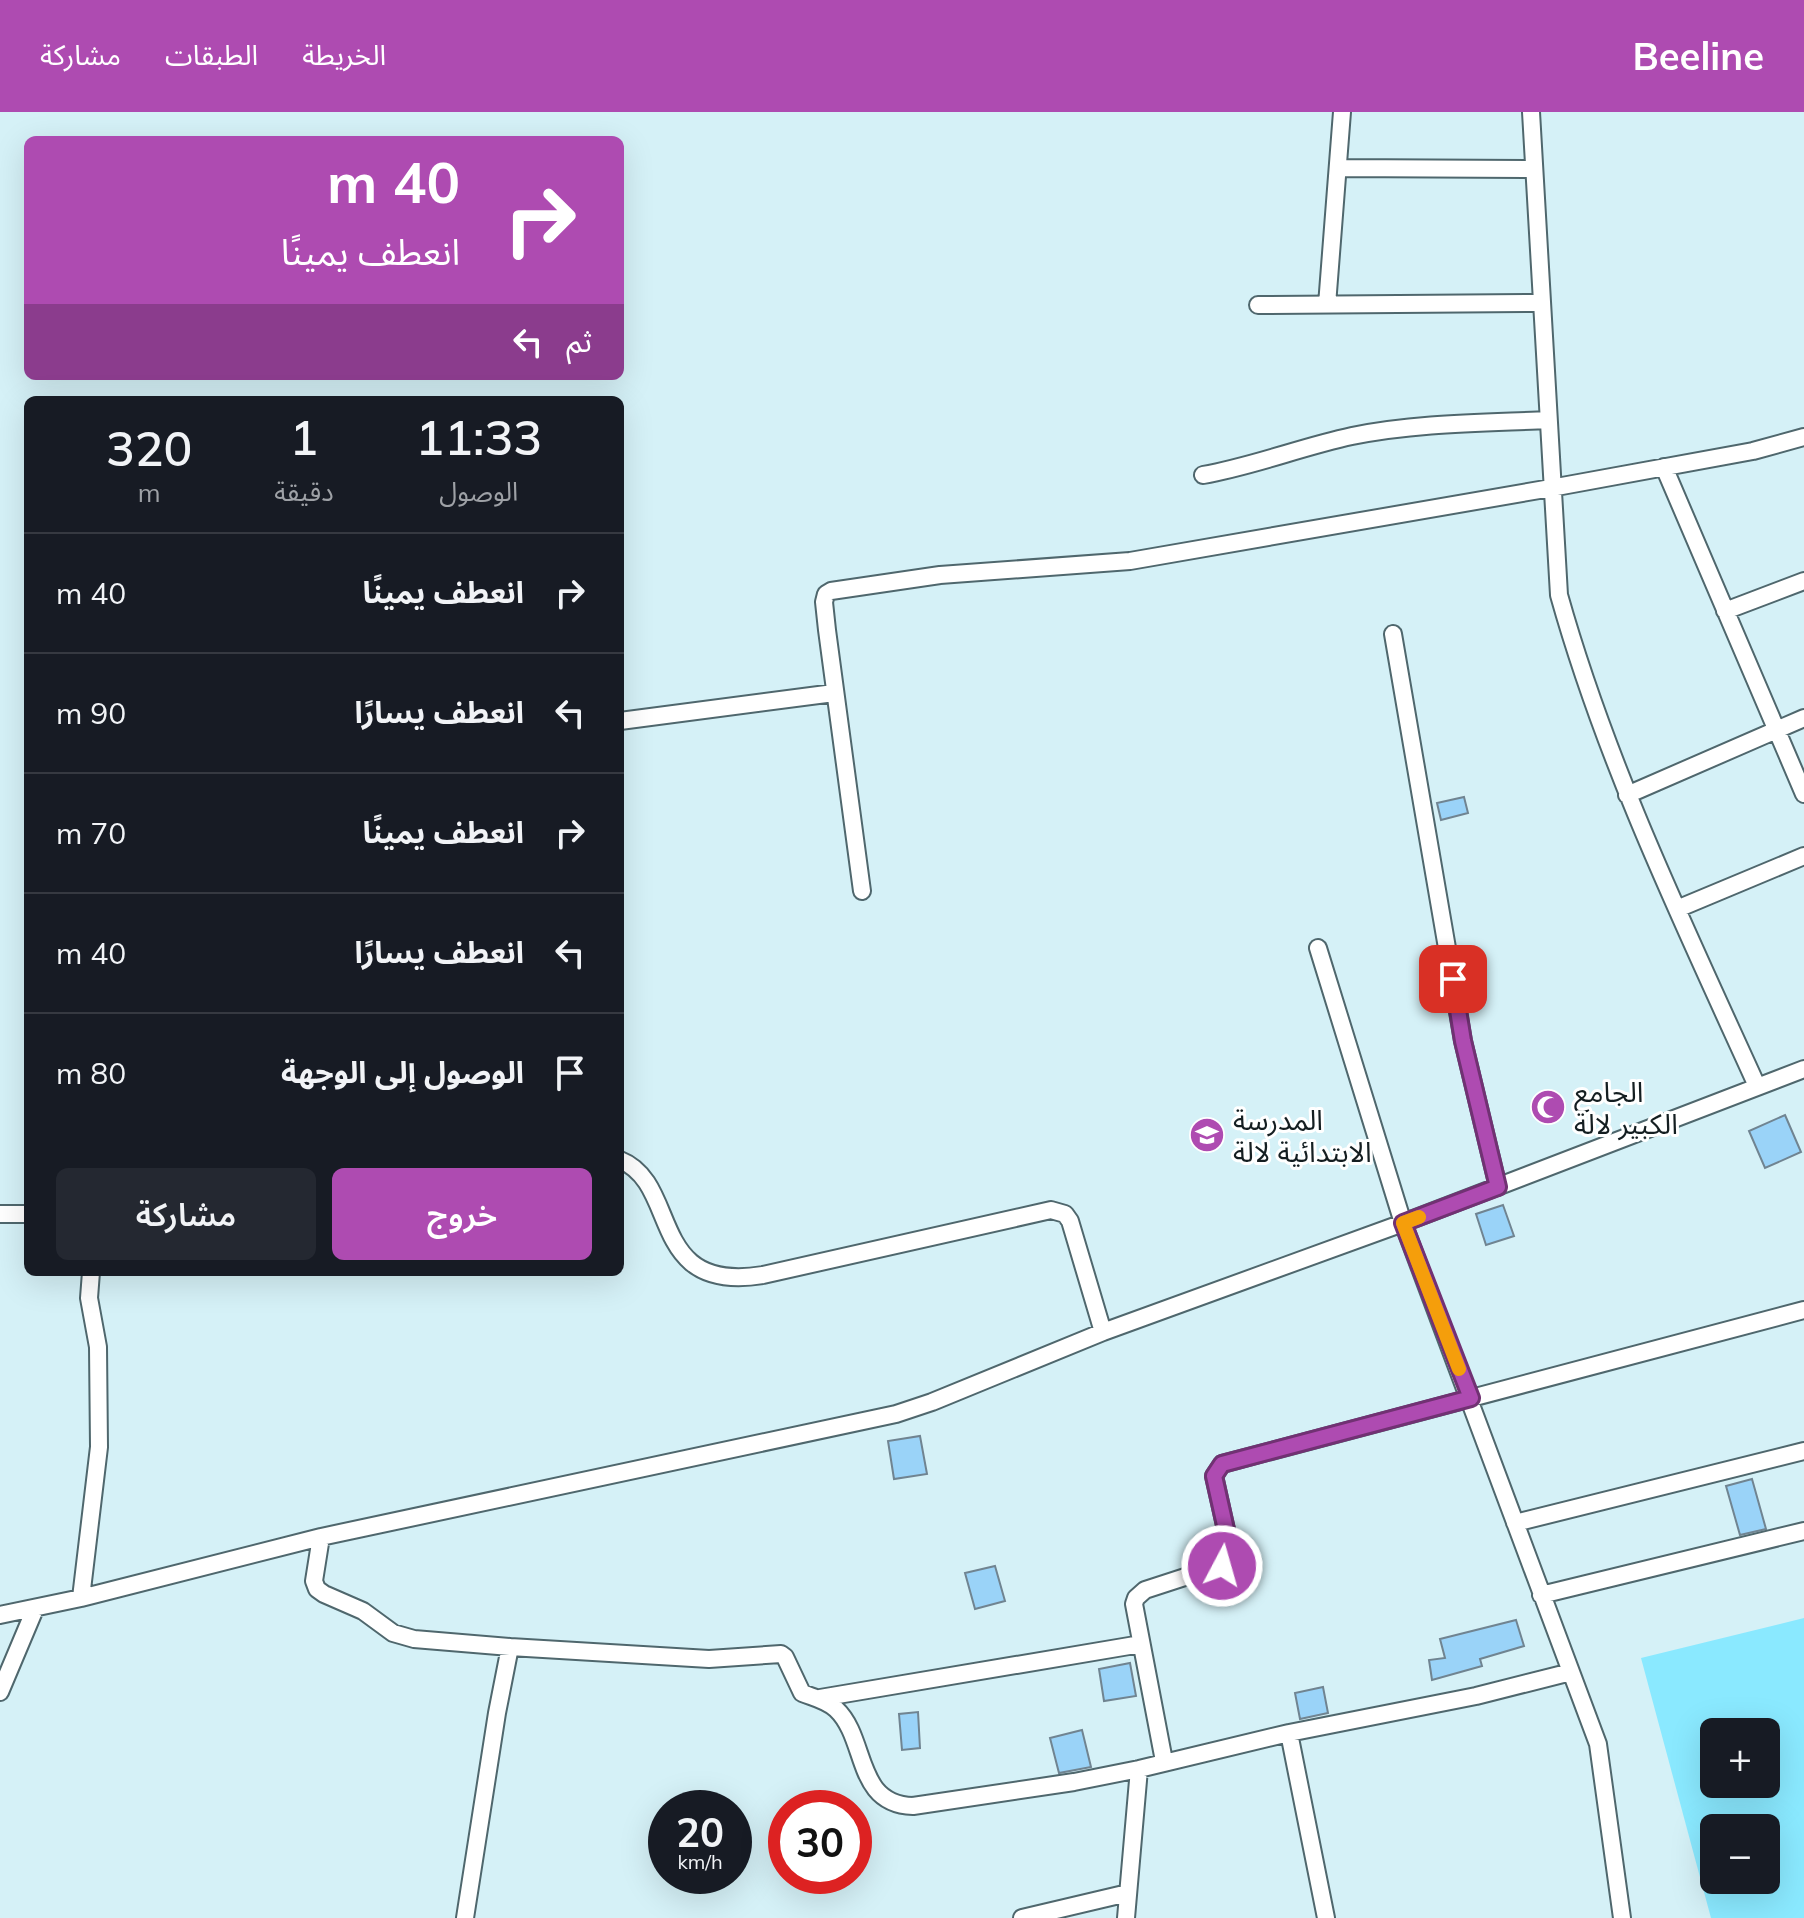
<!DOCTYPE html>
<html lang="ar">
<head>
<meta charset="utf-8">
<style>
	body { margin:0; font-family:Mulish,"Noto Sans Arabic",sans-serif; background:#242831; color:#f1f3f6; direction:rtl; height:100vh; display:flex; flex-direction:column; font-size:30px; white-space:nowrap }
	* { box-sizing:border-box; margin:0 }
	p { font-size:26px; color:#9ea1a6 }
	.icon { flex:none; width:44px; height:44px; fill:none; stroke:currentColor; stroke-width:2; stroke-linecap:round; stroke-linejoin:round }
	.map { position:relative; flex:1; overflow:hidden; direction:ltr }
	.drawer { position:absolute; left:24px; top:284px; width:600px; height:880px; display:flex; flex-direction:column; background:#171b24; border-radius:12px; box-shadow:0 8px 32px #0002; direction:rtl }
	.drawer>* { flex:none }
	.top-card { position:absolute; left:24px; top:24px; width:600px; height:244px; border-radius:12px; box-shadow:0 8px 32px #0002; direction:rtl; background:#ae4bb1; color:#fff; overflow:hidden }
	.controls { position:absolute; left:1700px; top:1606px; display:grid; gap:16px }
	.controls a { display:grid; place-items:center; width:80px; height:80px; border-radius:12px; background:#171b24; box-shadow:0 8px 32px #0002; font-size:40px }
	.speed { position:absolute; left:648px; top:1678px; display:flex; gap:16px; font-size:40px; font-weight:700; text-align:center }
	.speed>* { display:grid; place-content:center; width:104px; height:104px; border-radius:50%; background:#171b24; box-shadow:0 8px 32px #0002; line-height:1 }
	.speed small { font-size:20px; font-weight:400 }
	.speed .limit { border:12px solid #d22; background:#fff; color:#111 }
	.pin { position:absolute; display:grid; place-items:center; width:68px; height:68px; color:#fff; margin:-34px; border-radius:16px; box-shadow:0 4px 12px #0006 }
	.me { position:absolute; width:88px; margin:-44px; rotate:6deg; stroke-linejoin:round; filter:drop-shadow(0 0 6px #0008) }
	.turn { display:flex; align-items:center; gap:28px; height:168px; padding:0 32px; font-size:36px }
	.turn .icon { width:104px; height:104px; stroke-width:2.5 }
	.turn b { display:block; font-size:56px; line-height:68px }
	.then { display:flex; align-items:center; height:76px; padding:0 32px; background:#0003; gap:16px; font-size:30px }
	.eta { display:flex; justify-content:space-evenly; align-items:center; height:136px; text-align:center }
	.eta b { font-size:48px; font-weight:600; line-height:56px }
	.button { display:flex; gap:16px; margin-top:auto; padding:16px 32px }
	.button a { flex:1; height:92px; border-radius:12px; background:#ae4bb1; color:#fff; font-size:32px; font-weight:600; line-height:92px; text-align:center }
	.button a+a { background:#242831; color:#f1f3f6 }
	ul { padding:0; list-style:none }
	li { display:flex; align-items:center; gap:24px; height:120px; padding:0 32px; border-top:2px solid #363941 }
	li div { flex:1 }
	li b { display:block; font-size:30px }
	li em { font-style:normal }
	header { display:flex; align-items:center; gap:48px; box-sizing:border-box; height:112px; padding:0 40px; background:#ae4bb1; color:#fff }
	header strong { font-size:38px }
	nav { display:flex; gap:44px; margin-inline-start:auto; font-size:28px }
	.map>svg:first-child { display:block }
	.green { fill:#8ae9ff; fill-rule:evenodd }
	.building { fill:#9ad3f8; stroke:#708491; stroke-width:2 }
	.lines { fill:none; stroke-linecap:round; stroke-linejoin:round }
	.minor-casing { stroke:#4f676d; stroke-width:20 }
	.minor { stroke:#fff; stroke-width:16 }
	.route-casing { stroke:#713173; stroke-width:20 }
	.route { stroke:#ae4bb1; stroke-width:14 }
	.slow { stroke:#f59e0b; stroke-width:14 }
	.labels { text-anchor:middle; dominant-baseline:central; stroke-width:6; stroke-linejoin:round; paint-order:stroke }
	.poi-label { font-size:28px; fill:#141e21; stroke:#fff; text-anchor:start }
</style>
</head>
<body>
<header>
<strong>Beeline</strong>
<nav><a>الخريطة</a><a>الطبقات</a><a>مشاركة</a></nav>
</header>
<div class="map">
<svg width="1804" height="1806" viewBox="0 0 1804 1806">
	<rect width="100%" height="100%" fill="#d5f1f7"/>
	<path class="green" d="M 1804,1506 L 1804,1806 L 1711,1806 L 1641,1546 ZM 1714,1620 L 1766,1620 L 1766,1672 L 1714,1672 ZM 1714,1716 L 1766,1716 L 1766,1768 L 1714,1768 Z"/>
	<path class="building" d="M 1464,685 L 1468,701 L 1441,708 L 1437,691 Z
		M 1785,1003 L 1801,1040 L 1765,1056 L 1749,1019 Z
		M 1503,1093 L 1514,1124 L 1486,1133 L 1476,1102 Z
		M 920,1324 L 927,1362 L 894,1367 L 888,1329 Z
		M 1752,1367 L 1766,1417 L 1740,1423 L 1726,1374 Z
		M 995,1454 L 1005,1489 L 975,1497 L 965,1461 Z
		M 1516,1508 L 1524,1534 L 1480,1547 L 1482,1554 L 1432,1568 L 1429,1548 L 1445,1546 L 1440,1527 Z
		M 1130,1551 L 1136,1584 L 1104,1589 L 1099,1557 Z
		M 1323,1575 L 1328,1601 L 1300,1607 L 1295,1581 Z
		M 918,1600 L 920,1636 L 902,1638 L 899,1602 Z
		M 1082,1618 L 1091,1655 L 1059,1661 L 1050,1626 Z"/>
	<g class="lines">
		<g class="minor-casing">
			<path id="minor" d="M 1531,0 L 1559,483 C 1607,654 1684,813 1757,974
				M 1338,56 L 1533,57
				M 1258,193 L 1541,191
				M 1327,193 L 1342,0
				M 1664,355 L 1804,682
				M 1203,363 C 1254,354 1301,335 1352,324 C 1416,311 1482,311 1548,308
				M 1725,499 L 1804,469
				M 1393,522 L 1463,929 L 1498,1075
				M 620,609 L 834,581
				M 1627,683 L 1804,606
				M 862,779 L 827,518 L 824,490 L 826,482 L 831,479 L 940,463 L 1130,449 L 1551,376 L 1753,339 L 1804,325
				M 1677,797 L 1804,744
				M 1318,836 L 1403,1111 L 1598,1632 L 1622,1806
				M 620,1048 C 681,1072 646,1182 763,1163 L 1051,1098 L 1065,1102 L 1070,1109 L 1103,1220
				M 0,1102 L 28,1102
				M 1515,1411 L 1804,1339
				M 321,1425 L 314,1469 L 317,1477 L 324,1482 L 363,1499 L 393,1521 L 414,1527 L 510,1535
				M 1541,1483 L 1804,1419
				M 81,1486 L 99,1335 L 98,1235 L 89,1186 L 91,1160
				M 0,1503 L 81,1486 L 321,1425 L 896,1302 L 932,1290 L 1103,1220 L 1403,1111 L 1804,957
				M 0,1580 L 35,1497
				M 820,1586 L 1141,1532
				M 1289,1621 L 1326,1806
				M 1164,1649 L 1134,1492 L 1136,1486 L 1145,1478 L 1228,1451 L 1231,1440 L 1214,1364 L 1222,1352 L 1804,1198
				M 465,1806 L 497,1601 L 510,1535 L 709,1547 L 781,1542 L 785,1545 L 802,1581 C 815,1586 826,1588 836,1597 C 868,1627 854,1692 913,1694 L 1074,1670 L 1139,1657 L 1289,1621 L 1476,1584 L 1571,1560
				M 1022,1806 L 1128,1781
				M 1126,1806 L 1139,1657"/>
		</g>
		<use href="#minor" class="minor"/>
	</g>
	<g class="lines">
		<g class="route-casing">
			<path id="route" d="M 1222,1454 L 1228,1451 L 1231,1440 L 1214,1364 L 1222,1352 L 1471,1286 L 1403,1111 L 1498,1075 L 1463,929 L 1453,867"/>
		</g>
		<use href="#route" class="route"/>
		<path class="slow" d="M 1419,1105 L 1403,1111 L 1459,1257"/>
	</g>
	<defs>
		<g id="mosque-disc" transform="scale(1.8)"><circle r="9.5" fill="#ae4bb1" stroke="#fff"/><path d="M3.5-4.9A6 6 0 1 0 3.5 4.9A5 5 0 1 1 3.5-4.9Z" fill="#fff"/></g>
		<g id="school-disc" transform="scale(1.8)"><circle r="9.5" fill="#ae4bb1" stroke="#fff"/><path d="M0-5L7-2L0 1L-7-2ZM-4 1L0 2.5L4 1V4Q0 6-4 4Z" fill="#fff"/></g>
	</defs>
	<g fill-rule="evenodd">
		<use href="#mosque-disc" x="1548" y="995"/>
		<use href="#school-disc" x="1207" y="1023"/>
	</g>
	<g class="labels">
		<g class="poi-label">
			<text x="1574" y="979">الجامع<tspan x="1574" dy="32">الكبير لالة</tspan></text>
			<text x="1233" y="1007">المدرسة<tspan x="1233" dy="32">الابتدائية لالة</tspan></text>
		</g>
	</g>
</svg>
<div class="controls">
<a>+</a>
<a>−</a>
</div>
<div class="speed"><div>20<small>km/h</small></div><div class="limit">30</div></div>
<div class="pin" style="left:1453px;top:867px;background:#d93025"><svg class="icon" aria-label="arrive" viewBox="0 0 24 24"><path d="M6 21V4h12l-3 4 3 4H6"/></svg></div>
<svg class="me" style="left:1222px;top:1454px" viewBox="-20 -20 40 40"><circle r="17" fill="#ae4bb1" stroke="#fff" stroke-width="3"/><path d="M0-11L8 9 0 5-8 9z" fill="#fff"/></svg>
<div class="top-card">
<div class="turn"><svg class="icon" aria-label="right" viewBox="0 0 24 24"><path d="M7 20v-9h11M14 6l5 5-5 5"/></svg><div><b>40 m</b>انعطف يمينًا</div></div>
<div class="then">ثم<svg class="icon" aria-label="left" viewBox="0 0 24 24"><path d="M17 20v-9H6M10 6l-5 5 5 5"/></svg></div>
</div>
<section class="drawer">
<div class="eta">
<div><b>11:33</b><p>الوصول</p></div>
<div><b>1</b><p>دقيقة</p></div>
<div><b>320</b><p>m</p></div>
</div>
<ul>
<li><svg class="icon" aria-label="right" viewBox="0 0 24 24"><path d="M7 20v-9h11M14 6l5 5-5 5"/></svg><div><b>انعطف يمينًا</b></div><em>40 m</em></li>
<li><svg class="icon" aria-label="left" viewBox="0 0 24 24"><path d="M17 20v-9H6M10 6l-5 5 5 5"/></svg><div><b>انعطف يسارًا</b></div><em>90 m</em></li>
<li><svg class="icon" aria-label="right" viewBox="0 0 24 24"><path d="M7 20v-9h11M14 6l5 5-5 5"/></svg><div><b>انعطف يمينًا</b></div><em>70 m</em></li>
<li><svg class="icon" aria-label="left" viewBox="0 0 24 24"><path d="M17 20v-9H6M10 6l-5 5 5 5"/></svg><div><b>انعطف يسارًا</b></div><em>40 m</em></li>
<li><svg class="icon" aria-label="arrive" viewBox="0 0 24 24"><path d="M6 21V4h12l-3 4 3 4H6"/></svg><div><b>الوصول إلى الوجهة</b></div><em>80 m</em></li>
</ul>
<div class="button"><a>خروج</a><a>مشاركة</a></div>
</section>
</div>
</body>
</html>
